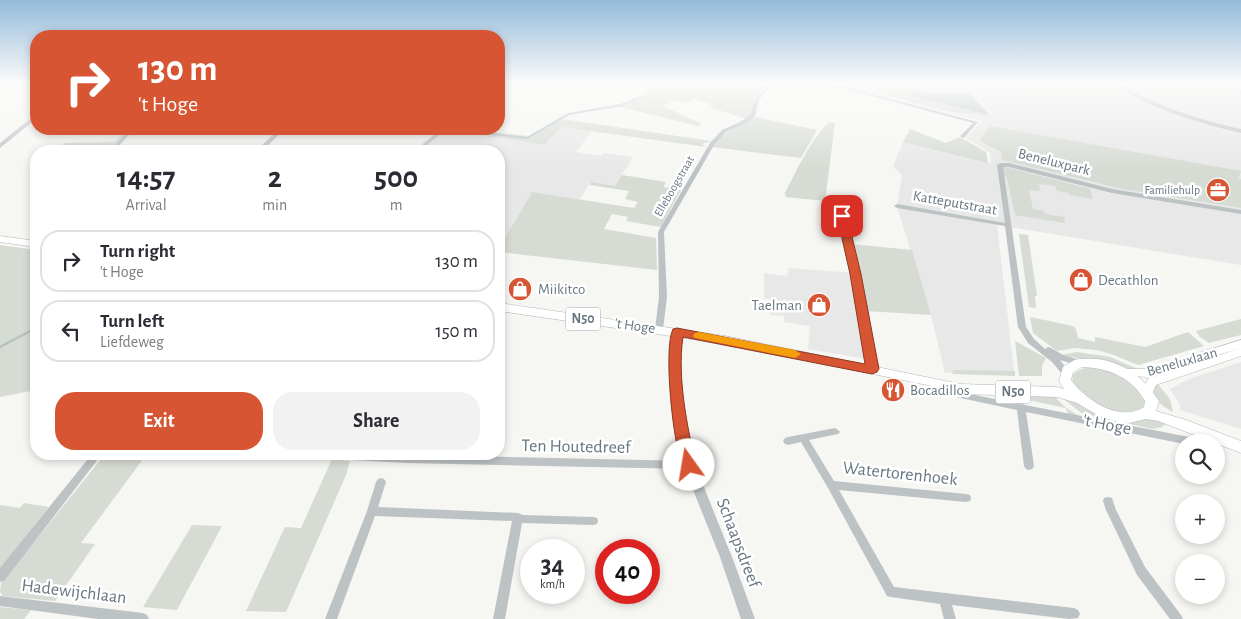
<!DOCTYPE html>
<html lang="en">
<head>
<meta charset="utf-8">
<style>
	body { margin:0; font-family:"Alegreya Sans",sans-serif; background:#f2f2f3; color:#2b2b33; height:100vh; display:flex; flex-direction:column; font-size:19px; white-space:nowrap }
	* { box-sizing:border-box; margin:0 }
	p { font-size:16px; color:#7c7c81 }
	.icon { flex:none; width:28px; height:28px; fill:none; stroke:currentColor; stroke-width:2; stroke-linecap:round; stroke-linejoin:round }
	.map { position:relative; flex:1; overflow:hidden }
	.panel { position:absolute; left:30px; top:145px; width:475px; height:315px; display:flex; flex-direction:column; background:#fff; border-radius:20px; box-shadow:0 2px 8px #0003 }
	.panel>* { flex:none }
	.hud { position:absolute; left:30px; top:30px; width:475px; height:105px; border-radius:20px; box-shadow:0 2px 8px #0003; background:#d75533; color:#fff; overflow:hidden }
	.fabs { position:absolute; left:1175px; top:434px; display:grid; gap:10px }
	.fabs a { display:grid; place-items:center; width:50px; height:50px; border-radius:50%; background:#fff; box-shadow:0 2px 8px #0003; font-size:25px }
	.speed { position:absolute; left:520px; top:539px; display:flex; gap:10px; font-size:25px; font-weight:700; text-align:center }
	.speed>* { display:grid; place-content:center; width:65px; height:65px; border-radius:50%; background:#fff; box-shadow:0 2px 8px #0003; line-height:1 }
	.speed small { font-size:12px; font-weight:400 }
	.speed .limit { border:8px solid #d22; background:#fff; color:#111 }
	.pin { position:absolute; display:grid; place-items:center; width:42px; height:42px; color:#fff; margin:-21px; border-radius:10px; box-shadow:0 2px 8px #0006 }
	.me { position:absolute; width:55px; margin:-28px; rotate:347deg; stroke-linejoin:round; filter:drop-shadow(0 0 4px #0008) }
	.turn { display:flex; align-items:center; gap:18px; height:105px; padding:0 25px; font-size:22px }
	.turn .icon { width:65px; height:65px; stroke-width:2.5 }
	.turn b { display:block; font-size:35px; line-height:42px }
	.eta { display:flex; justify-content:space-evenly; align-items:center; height:85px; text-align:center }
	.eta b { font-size:30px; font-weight:700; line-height:35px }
	.cta { display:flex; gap:10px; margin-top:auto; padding:10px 25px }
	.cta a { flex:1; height:58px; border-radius:20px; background:#d75533; color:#fff; font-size:20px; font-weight:700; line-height:58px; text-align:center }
	.cta a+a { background:#f2f2f3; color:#2b2b33 }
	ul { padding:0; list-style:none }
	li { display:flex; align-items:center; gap:15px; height:62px; margin:0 10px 8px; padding:0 15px; border:2px solid #e1e1e2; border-radius:20px }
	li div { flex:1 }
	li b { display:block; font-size:19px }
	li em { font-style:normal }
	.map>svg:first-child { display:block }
	.built { fill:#e7e8e7 }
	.green { fill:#d6dbd3 }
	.water { fill:#b6c2c5 }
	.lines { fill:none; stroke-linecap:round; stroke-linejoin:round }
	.stream-far1 { stroke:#b6c2c5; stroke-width:2 }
	.stream { stroke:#b6c2c5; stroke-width:2.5 }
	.secondary-casing { stroke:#b0b6ba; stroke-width:1 }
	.primary-casing { stroke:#b1b6b9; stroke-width:1 }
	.minor { fill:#bdc2c5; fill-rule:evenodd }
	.tertiary { fill:#bdc2c5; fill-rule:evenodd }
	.secondary { fill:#fff; fill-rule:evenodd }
	.primary { fill:#fff; fill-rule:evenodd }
	.route { fill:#d75533; stroke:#8c3721 }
	.slow { fill:#f59e0b }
	.labels { text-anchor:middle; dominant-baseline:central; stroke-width:5; stroke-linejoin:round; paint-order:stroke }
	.far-street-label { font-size:12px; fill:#677782; stroke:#fff }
	.far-poi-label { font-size:12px; fill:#677782; stroke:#fff; text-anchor:end }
	.shield { fill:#fff; stroke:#95a0a8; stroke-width:1 }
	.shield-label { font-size:14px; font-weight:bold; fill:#677782 }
	.street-label { font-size:15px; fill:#677782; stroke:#fff }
	.poi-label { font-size:15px; fill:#677782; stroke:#fff; text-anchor:start }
	.near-street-label { font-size:18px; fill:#677782; stroke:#fff }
</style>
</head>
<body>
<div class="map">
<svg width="1241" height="619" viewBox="0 0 1241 619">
	<rect width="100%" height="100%" fill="#f6f6f3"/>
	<path class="built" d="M 842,84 L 1241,84 L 1241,265 L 997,225 L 1014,371 L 945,373 L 931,315 L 897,207 L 902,175 L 893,166 L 903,142 L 991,163 L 990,153 L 966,138 L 981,121 L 843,86 Z
		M 561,127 L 592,131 L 576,152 L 601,156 L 604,153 L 633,157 L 615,186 L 591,182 L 579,200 L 532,192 L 499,248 L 499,151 L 420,151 L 447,130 L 546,145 L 550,136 L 553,137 Z
		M 789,268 L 854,273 L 866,359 L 808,349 L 810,326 L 784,322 L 784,316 L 770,315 L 770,299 L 764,298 L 764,273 L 787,276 Z
		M 1241,362 L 1241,429 L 1180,410 L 1180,405 L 1170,389 L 1189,379 Z"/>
	<path class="green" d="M 651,84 L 767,84 L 756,99 L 753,112 L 747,119 L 708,107 L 713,105 L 695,99 L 685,103 L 677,100 L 663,106 L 702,124 L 698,126 L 620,107 L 572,114 L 562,119 L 711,141 L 702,144 L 706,147 L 561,127 L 553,137 L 550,137 L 546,145 L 447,130 L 420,151 L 413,151 L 441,129 L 464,129 L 529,136 L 566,114 L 613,107 L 639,97 L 646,94 Z
		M 871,84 L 907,84 L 918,90 L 909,95 L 990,116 L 953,112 L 886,95 L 877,91 Z
		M 755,117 L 817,130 L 801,158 L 712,147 C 723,131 739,127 755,117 Z
		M 829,122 L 835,123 L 825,201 L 786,197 L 785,193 C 798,168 809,142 829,122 Z
		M 990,126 L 1241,171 L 1238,180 L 1241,179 L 1241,208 L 1123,189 L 1002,160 L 1001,152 L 985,144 L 980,139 Z
		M 101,129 L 135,129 L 114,151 L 54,151 L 65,143 L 115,142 L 122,135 L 93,135 Z
		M 910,129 L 946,143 L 960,137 L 986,152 L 988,163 L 903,142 Z
		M 1005,167 L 1090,189 L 1093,199 L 1070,195 L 1069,193 L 1057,191 L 1055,186 L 1039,184 L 1040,191 L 1029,190 L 1033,209 L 1044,211 L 1045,214 L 1064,217 L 1065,223 L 1015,215 L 1007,178 L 1003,174 L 1002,168 Z
		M 622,175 L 666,182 L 663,187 L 681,190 L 661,227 L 626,221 L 628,217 L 612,214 L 604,229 L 656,238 L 657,270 L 499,252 L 499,248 L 532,192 L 634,208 L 638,202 L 625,199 L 629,191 L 590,185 L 591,182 L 615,186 Z
		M 1019,234 L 1028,235 L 1037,296 L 1035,296 L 1036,308 L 1029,307 Z
		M 851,244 L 912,250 L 931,315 L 866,311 Z
		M 0,245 L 36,250 L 36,390 L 0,397 Z
		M 1030,317 L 1073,326 L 1076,329 L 1078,338 L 1095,342 L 1095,337 L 1145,347 L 1188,332 L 1204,346 L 1138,365 L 1114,355 L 1097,350 L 1075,348 L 1057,351 L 1033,333 Z
		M 1241,319 L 1241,335 L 1209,343 L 1200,337 L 1196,331 Z
		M 1015,341 L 1046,358 L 1042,366 L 1042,376 L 1019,376 Z
		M 1077,352 L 1110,357 L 1142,371 L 1061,355 Z
		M 1090,367 C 1108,368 1121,374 1134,387 C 1137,389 1141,392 1143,394 C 1154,412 1124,413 1114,411 C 1096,407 1046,374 1090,367 Z
		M 955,370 L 1015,371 L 1015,376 L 953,374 L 952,372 Z
		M 1157,383 L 1170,399 L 1173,412 C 1163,407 1153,400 1154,387 Z
		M 1021,394 L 1052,394 L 1065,407 L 1080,417 L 1068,414 L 1066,408 L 1023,399 L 1024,405 L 1022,405 Z
		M 1058,395 L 1135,421 L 1149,418 L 1169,421 L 1162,427 L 1153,429 L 1083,414 Z
		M 109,455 L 146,455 L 81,543 L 95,544 L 55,601 L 3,596 L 0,592 L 1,583 L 102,458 Z
		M 332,459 L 350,461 L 346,475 L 286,612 L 246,611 L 285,527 L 301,528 Z
		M 24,503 L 49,507 L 0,569 L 0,505 L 20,508 Z
		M 192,525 L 222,526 L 177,610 L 143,607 Z
		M 0,607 L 31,610 L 24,619 L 0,619 Z"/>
	<path class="water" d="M 918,90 L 936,95 L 937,93 L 970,94 L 989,115 L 908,95 Z"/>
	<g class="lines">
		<path class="stream-far1" d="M 449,129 L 527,138 L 569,114 L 621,105 L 644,96
			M 112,151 L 132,129
			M 417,151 L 444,129"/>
		<path class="stream" d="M 0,347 L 36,328"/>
		<g class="secondary-casing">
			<path id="secondary" d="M 1241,340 L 1241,348 L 1147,377 L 1119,375 L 1117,372 L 1119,369 L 1147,369 Z
				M 1241,348 L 1241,356 L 1156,385 L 1152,394 L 1144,394 L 1142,391 L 1148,379 Z"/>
		</g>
		<g class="primary-casing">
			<path id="primary" d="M 0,236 L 36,241 L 36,247 L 0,242 Z
				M 499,303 L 725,336 L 960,384 L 1057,387 L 1064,389 L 1059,381 L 1063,367 C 1068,364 1074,359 1080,359 C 1113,355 1143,374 1159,401 L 1156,411 L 1186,420 L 1241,441 L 1241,453 L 1158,421 L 1146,419 L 1129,423 L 1117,422 L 1099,416 L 1077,403 L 1057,397 L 960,394 L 947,389 L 725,344 L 499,311 ZM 1082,367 C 1108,368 1132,377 1145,401 L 1144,407 C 1120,423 1086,400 1071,380 L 1073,372 Z"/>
		</g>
		<path class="minor" d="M 768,84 L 772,84 L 759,100 L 755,116 L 746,123 L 726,132 L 714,145 L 664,232 L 667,297 L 663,329 L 659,332 L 656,331 L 655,329 L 659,297 L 658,232 L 710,143 L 722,130 L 742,121 L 751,114 L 755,100 Z
			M 815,84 L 823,84 L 849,88 L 978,122 L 965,137 L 963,138 L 960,136 L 973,123 L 849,90 Z
			M 1115,84 L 1119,84 C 1157,106 1199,120 1241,129 L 1241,133 C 1203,124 1145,108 1115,84 Z
			M 1229,84 L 1233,84 L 1241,91 L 1241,94 Z
			M 34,116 L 36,116 L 36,119 L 0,148 L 0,143 Z
			M 279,129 L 285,129 L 262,151 L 256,151 Z
			M 1000,163 L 1009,163 L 1112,189 L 1241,210 L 1241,214 L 1112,193 L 1009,167 L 1003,167 L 1026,327 L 1034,339 L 1045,349 L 1048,347 L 1051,348 L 1063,355 L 1083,361 L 1084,363 L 1083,365 L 1080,366 L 1060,360 L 1070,373 L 1069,375 L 1063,375 L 1052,362 L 1028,343 L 1018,327 L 1005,226 L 897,208 L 894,206 L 897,204 L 1005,223 L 997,165 Z
			M 840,201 L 843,203 L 860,274 L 876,369 L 875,371 L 869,371 L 868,369 L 852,274 L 837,203 Z
			M 959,392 L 1194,438 L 1197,439 L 1199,442 L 1184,442 L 1184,444 L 1026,412 L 1034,466 L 1032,469 L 1029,470 L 1026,469 L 1024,466 L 1017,410 L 956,397 L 955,395 L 956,393 Z
			M 835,428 L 838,430 L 840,432 L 838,434 L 809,440 L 834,481 L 966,494 L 970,495 L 971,498 L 970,501 L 966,502 L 839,490 L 894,587 L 1074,608 L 1078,610 L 1080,614 L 1078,618 L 1069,619 L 952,605 L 956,619 L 944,619 L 940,604 L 891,597 L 887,596 L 828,488 L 801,442 L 788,445 L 785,444 L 783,441 L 785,438 L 788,437 Z
			M 92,454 L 102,454 L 4,581 L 0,582 L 0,568 Z
			M 308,454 L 380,454 L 689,461 L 692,462 L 694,465 L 692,468 L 689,469 L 408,463 L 313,458 L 310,457 Z
			M 381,478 L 384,479 L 386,482 L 378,507 L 518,513 L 523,515 L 593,517 L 597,518 L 598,521 L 597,524 L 593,525 L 522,523 L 505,619 L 493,619 L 512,521 L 375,516 L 337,619 L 325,619 L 367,511 L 376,482 L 378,479 Z
			M 1108,497 L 1112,498 L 1116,510 L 1145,567 L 1181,615 L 1183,619 L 1170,619 L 1137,575 L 1106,510 L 1103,501 L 1104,498 Z
			M 0,596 L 143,613 L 147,615 L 149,619 L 98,619 L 0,606 Z"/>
		<path class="tertiary" d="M 677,329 L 682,332 L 679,355 L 687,435 L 695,465 L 732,557 L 755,619 L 741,619 L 720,557 L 683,465 L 677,435 L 669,355 L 672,332 Z"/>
		<use href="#secondary" class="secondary"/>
		<use href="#primary" class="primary"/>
	</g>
	<linearGradient id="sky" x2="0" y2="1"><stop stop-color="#94bada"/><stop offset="0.49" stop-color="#fbfbfa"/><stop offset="1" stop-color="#fbfbfa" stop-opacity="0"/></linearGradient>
	<rect width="1241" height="170" fill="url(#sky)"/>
	<path class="route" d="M 839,214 L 845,214 L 847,216 L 861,274 L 879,369 L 877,372 L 872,374 L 683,337 C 677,377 687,426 696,465 L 694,469 L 689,471 L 684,469 C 673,449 663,348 673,329 L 677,328 L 865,364 L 850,274 L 837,216 Z"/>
	<path class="slow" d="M 699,332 L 795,350 L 801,354 L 795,358 L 695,338 L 693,336 L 695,333 Z"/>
	<defs>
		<g id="office-disc" transform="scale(1.25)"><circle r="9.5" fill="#d75533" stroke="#fff"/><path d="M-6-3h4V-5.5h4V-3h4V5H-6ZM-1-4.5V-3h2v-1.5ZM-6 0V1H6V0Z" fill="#fff"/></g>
		<g id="shop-disc" transform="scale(1.25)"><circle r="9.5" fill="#d75533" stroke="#fff"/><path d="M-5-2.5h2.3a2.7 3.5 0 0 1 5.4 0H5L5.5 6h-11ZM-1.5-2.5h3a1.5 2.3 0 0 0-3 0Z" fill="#fff"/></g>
		<g id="restaurant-disc" transform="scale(1.25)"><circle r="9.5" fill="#d75533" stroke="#fff"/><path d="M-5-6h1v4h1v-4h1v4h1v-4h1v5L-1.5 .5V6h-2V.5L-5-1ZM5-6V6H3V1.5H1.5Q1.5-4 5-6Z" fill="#fff"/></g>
	</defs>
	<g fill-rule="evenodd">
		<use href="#office-disc" x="1218" y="190"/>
		<use href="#shop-disc" x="1081" y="280"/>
		<use href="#shop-disc" x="520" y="289"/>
		<use href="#shop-disc" x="819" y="305"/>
		<use href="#restaurant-disc" x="893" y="390"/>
	</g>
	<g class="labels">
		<g class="far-street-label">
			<text transform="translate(674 186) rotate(-60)">Elleboogstraat</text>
		</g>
		<g class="far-poi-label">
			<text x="1200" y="190">Familiehulp</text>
		</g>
		<g class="shield">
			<rect x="565.5" y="307.5" width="35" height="23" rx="4"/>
			<rect x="995.5" y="380.5" width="35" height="23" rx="4"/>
		</g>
		<g class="shield-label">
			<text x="583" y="319">N50</text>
			<text x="1013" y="392">N50</text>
		</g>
		<g class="street-label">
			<text transform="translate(1054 162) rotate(14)">Beneluxpark</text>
			<text transform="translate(955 203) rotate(10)">Katteputstraat</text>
			<text transform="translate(635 326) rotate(8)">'t Hoge</text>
			<text transform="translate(1182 362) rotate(-16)">Beneluxlaan</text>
		</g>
		<g class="poi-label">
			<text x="1098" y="280">Decathlon</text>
			<text x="538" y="289">Miikitco</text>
			<text x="802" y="305" text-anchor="end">Taelman</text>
			<text x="910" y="390">Bocadillos</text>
		</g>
		<g class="near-street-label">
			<text transform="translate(1107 425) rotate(11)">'t Hoge</text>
			<text transform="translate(576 447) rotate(1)">Ten Houtedreef</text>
			<text transform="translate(900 474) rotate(6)">Watertorenhoek</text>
			<text transform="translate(738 543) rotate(69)">Schaapsdreef</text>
			<text transform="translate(74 592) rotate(7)">Hadewijchlaan</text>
		</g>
	</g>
</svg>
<div class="fabs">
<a><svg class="icon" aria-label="search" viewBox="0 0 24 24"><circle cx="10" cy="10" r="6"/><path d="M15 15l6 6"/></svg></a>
<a>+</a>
<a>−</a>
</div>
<div class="speed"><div>34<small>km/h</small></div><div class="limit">40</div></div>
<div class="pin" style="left:842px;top:216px;background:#d93025"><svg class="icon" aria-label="arrive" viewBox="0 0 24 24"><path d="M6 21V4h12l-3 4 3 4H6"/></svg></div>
<svg class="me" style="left:689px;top:465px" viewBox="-20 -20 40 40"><circle r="19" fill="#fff"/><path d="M0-13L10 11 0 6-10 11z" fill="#d75533"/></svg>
<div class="hud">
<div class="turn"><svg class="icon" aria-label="right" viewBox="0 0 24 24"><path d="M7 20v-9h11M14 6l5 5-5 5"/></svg><div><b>130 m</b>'t Hoge</div></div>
</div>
<section class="panel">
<div class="eta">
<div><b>14:57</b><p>Arrival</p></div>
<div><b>2</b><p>min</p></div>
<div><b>500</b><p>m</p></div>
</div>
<ul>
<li><svg class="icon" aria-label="right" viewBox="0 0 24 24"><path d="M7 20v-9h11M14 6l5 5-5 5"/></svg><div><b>Turn right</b><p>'t Hoge</p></div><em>130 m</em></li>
<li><svg class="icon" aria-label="left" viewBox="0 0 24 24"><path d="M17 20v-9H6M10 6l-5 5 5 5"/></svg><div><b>Turn left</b><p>Liefdeweg</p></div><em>150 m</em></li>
</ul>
<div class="cta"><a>Exit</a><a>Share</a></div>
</section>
</div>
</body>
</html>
